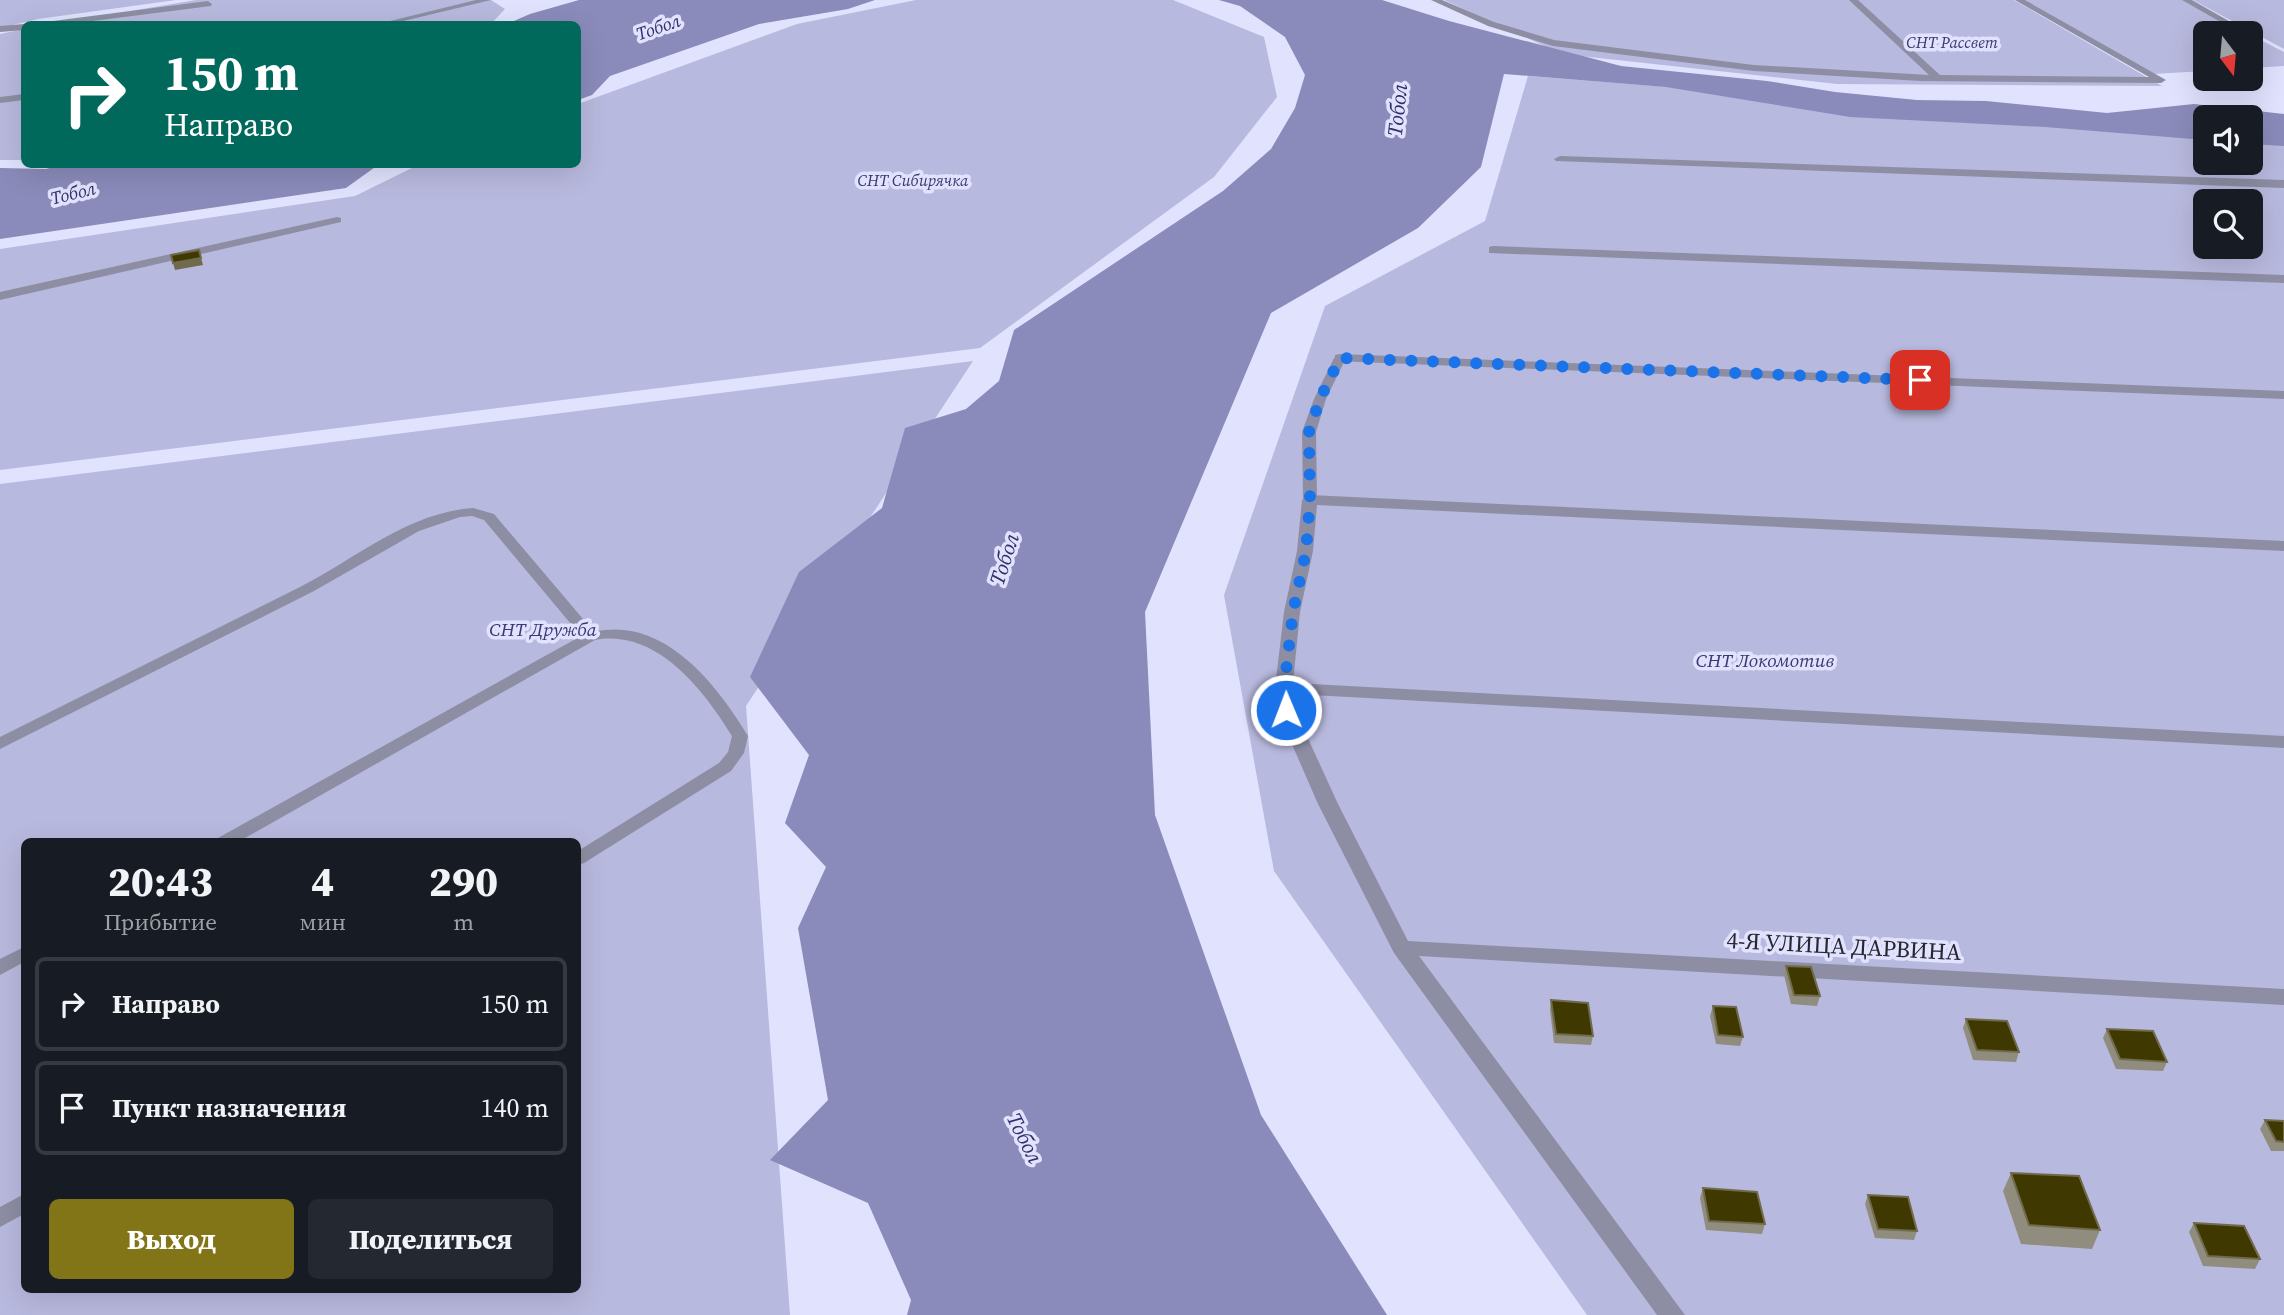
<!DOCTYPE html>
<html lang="ru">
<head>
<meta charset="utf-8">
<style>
	body { margin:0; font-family:"Source Serif 4",serif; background:#242831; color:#f1f3f6; height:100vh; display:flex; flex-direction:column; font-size:26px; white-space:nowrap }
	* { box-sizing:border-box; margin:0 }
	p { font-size:23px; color:#9ea1a6 }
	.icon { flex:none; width:38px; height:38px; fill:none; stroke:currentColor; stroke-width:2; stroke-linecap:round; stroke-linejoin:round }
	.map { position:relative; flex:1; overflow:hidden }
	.panel { position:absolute; left:21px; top:838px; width:560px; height:455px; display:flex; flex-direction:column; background:#171b24; border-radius:10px; box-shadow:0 7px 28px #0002 }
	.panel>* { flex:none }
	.hud { position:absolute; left:21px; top:21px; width:560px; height:147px; border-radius:10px; box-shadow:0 7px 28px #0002; background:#00695c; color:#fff; overflow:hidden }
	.needle { width:46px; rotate:164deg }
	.buttons { position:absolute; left:2193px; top:21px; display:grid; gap:14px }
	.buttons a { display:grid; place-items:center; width:70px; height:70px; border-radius:10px; background:#171b24; box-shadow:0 7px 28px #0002; font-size:35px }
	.pin { position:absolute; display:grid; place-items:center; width:60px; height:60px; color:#fff; margin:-30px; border-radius:14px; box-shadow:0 4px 10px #0006 }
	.me { position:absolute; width:77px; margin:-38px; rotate:359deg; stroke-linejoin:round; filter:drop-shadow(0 0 5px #0008) }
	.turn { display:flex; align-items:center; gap:24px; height:147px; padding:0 28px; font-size:32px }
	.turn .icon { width:91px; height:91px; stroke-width:2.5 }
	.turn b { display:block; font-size:49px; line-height:60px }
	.eta { display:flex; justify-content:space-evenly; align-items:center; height:119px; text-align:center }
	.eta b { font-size:42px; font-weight:800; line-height:49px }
	.button { display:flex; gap:14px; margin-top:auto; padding:14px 28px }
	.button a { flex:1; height:80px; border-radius:10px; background:#817517; color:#fff; font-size:28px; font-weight:800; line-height:80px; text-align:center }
	.button a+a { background:#242831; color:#f1f3f6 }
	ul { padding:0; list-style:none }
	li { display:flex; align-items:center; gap:21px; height:94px; margin:0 14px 10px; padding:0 14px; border:4px solid #363941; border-radius:10px }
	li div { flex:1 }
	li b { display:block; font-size:26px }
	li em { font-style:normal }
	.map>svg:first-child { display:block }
	.green { fill:#b8b9de; fill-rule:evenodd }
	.water { fill:#8a8bba }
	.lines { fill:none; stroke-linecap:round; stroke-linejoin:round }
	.lane { fill:#8d8ea3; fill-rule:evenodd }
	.street { fill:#8d8ea3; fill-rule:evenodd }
	.wall { fill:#908d7f }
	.shaded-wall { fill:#706b4d }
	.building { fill:#3f3801; stroke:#706b4d; stroke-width:2 }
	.route { stroke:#1a73e8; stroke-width:12; stroke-dasharray:0 21.6 }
	.labels { text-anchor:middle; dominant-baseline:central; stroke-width:7; stroke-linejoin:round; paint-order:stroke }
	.far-park-label { font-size:16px; font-style:italic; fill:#3c3874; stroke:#e1e2fd }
	.far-water-label { font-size:18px; font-style:italic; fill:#332e69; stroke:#e1e2fd }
	.park-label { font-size:19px; font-style:italic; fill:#3c3874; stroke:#e1e2fd }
	.water-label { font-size:21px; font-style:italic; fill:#332e69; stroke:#e1e2fd }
	.near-street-label { font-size:23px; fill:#262731; stroke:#e1e2fd }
</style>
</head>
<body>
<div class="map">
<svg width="2284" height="1315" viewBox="0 0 2284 1315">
	<rect width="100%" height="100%" fill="#e1e2fd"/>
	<path class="green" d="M 0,0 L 176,0 L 38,19 L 0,28 Z
		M 196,0 L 491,0 L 505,9 L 491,24 L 53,24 Z
		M 916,0 L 1173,0 L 1264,37 L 1277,97 L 1214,177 L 980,348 L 0,470 L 0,249 L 355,196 L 418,165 L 578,164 L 578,104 L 797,24 Z
		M 1444,0 L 2014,0 L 2162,86 L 1837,84 L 1562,54 Z
		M 2025,0 L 2185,0 L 2248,33 L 2205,33 L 2205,71 L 2153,74 Z
		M 2193,0 L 2284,0 L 2284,49 Z
		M 24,29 L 24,160 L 0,160 L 0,34 Z
		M 2251,35 L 2284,52 L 2284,66 L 2251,68 Z
		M 1528,76 L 2171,126 L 2205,130 L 2205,163 L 2250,163 L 2251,136 L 2284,141 L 2284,1315 L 1587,1315 L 1274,871 L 1224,595 L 1325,306 L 1485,221 ZM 2205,201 L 2250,201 L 2250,247 L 2205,247 Z
		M 973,361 L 746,706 L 790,1315 L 0,1315 L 0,484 ZM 24,842 L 578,842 L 578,1290 L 24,1290 Z"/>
	<path class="water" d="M 579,0 L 875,0 L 848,9 L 759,24 L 610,76 L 592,95 L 578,100 L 578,24 L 507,24 L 530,14 Z
		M 1219,0 L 1382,0 L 1449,21 L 1621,66 L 1767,81 L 1835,92 L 1917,100 L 1986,101 L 2107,113 L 2194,104 L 2284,114 L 2284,146 L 2251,144 L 2250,117 L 2205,117 L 2205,140 L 2045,127 L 1850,117 L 1666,87 L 1504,74 L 1481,167 L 1418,228 L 1271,313 L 1145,612 L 1155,815 L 1261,1115 L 1387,1315 L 907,1315 L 911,1300 L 868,1203 L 770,1160 L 828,1100 L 798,928 L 826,867 L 785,823 L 809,755 L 750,677 L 799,572 L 882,508 L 905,428 L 966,409 L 999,381 L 1014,330 L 1223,191 L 1271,149 L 1295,108 L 1305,75 L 1285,37 L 1240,6 Z
		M 61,165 L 61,164 L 378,165 L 346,188 L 0,239 L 0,168 L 46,169 Z"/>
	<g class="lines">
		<path class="lane" d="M 476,0 L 491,0 L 391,24 L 378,24 Z
			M 1431,0 L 1442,0 L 1494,22 L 1554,40 L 1754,65 L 1929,75 L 1849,0 L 1858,0 L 1940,75 L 2149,77 L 2015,0 L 2025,0 L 2166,80 L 2161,83 L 1921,81 L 1754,71 L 1553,46 L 1488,26 Z
			M 2182,0 L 2192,0 L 2250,33 L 2240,33 Z
			M 208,1 L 212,4 L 211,6 L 69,24 L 49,24 L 53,21 Z
			M 24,24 L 24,30 L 0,32 L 0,26 Z
			M 24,94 L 24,100 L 0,103 L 0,97 Z
			M 337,217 L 341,218 L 341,222 L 0,300 L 0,292 Z
			M 1340,354 L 1346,358 L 1326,399 L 1316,432 L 1317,500 L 1310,504 L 1303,500 L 1302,432 L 1314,399 L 1334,358 Z
			M 473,508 L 494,514 L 594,632 C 663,616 716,683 748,736 L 744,753 L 731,771 L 584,863 L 578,865 L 578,851 L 719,763 L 728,752 L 732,736 C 704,690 656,628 595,640 L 238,842 L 215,842 L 218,838 L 581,636 L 484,520 L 472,516 L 460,517 L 419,531 L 314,591 L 0,749 L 0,737 C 100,687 200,637 300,587 C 355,559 409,512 473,508 Z
			M 24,947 L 24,962 L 0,975 L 0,959 Z
			M 24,1194 L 24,1214 L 0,1227 L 0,1207 Z"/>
		<path class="street" d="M 1560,156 L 2284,180 L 2284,188 L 1556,161 L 1554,159 Z
			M 1493,246 L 2284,275 L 2284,283 L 1489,253 L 1489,247 Z
			M 1340,354 L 2284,391 L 2284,399 L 1335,361 L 1335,355 Z
			M 1310,495 L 2284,541 L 2284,551 L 1317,505 L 1313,551 L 1300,612 L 1293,683 L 2284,736 L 2284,748 L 1294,694 L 1295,710 L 1338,804 L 1408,941 L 2284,989 L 2284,1005 L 1419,956 L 1685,1315 L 1657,1315 L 1394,953 L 1318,804 L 1277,710 L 1275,688 L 1284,612 L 1297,551 L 1302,500 Z"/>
	</g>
	<path class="wall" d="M 1786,966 L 1820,996 L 1817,1006 L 1791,1004 L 1784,975 Z
		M 1551,1000 L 1593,1036 L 1591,1045 L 1554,1043 L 1550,1010 Z
		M 1713,1006 L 1743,1037 L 1740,1046 L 1716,1044 L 1710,1016 Z
		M 1966,1019 L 2019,1052 L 2016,1062 L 1973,1060 L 1963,1028 Z
		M 2107,1029 L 2167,1062 L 2163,1071 L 2116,1069 L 2103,1038 Z
		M 2265,1120 L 2284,1121 L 2284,1151 L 2271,1151 L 2260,1129 Z
		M 2011,1173 L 2100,1230 L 2092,1249 L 2021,1244 L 2003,1191 Z
		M 1703,1188 L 1765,1224 L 1762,1234 L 1706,1230 L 1700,1198 Z
		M 1868,1195 L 1917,1231 L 1914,1240 L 1875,1238 L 1865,1204 Z
		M 2194,1223 L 2260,1259 L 2255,1269 L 2203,1266 L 2189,1232 Z"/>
	<path class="shaded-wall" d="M 199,250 L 203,265 L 175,270 L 173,263 Z"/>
	<path class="building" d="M 199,250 L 201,258 L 173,263 L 171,255 Z
		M 1786,966 L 1811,967 L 1820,996 L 1794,995 Z
		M 1551,1000 L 1588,1003 L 1593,1036 L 1556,1034 Z
		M 1713,1006 L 1736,1007 L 1743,1037 L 1718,1035 Z
		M 1966,1019 L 2007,1021 L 2019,1052 L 1977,1050 Z
		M 2107,1029 L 2153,1031 L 2167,1062 L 2120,1059 Z
		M 2265,1120 L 2284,1121 L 2284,1142 L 2276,1141 Z
		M 2011,1173 L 2079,1176 L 2100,1230 L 2029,1225 Z
		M 1703,1188 L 1757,1192 L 1765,1224 L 1709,1221 Z
		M 1868,1195 L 1908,1197 L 1917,1231 L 1878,1229 Z
		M 2194,1223 L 2244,1226 L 2260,1259 L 2208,1256 Z"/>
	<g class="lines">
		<path class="route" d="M 1286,710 L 1284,688 L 1293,612 L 1306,551 L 1310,500 L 1309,432 L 1320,399 L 1340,358 L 1920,380"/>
	</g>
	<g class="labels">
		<g class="far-park-label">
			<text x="1952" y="42">СНТ Рассвет</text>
			<text x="913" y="180">СНТ Сибирячка</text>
		</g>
		<g class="far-water-label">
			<text transform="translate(658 27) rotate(-19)">Тобол</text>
			<text transform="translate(73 193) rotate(-14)">Тобол</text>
		</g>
		<g class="park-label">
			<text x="543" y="629">СНТ Дружба</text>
			<text x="1765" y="660">СНТ Локомотив</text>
		</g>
		<g class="water-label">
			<text transform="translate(1397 110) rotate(-84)">Тобол</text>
			<text transform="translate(1004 559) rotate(-72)">Тобол</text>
			<text transform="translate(1025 1138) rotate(63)">Тобол</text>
		</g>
		<g class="near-street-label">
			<text transform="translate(1844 946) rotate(3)">4-Я УЛИЦА ДАРВИНА</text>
		</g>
	</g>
</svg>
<div class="buttons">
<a><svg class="needle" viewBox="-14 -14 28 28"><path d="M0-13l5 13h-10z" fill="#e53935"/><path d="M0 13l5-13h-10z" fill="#9ea1a6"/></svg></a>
<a><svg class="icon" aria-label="sound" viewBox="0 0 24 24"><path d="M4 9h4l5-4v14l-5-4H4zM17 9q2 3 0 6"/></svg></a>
<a><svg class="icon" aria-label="search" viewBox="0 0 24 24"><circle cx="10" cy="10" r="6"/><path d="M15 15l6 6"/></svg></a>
</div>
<div class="pin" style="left:1920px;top:380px;background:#d93025"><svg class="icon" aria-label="arrive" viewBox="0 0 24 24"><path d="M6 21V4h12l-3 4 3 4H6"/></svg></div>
<svg class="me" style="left:1286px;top:710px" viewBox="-20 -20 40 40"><circle r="17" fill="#1a73e8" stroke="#fff" stroke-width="3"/><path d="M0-11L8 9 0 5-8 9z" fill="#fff"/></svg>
<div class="hud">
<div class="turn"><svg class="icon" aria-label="right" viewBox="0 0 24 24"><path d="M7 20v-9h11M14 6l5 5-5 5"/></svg><div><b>150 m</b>Направо</div></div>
</div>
<section class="panel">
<div class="eta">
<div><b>20:43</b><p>Прибытие</p></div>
<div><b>4</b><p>мин</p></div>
<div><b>290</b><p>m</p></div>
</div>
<ul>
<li><svg class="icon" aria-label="right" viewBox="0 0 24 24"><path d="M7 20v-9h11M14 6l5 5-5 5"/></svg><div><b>Направо</b></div><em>150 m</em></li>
<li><svg class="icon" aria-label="arrive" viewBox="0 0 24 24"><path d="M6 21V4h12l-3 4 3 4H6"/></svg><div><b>Пункт назначения</b></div><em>140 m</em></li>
</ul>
<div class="button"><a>Выход</a><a>Поделиться</a></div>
</section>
</div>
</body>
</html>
